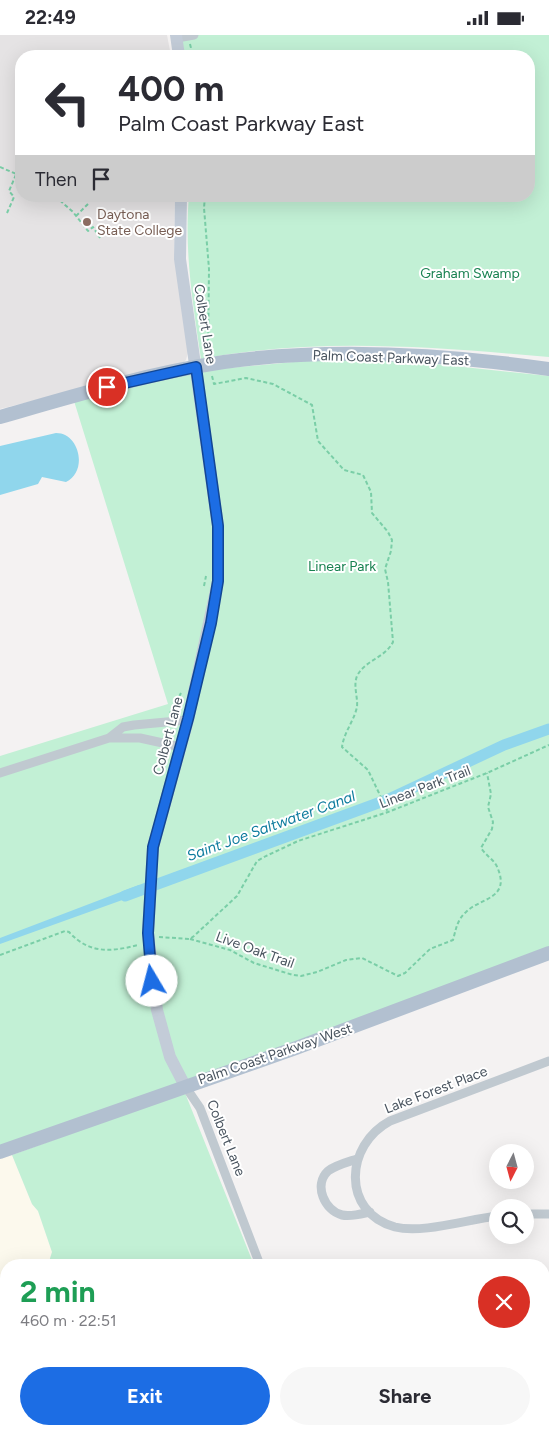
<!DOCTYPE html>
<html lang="en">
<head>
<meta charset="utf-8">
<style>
	body { margin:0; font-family:Figtree,sans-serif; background:#f7f7f7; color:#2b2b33; height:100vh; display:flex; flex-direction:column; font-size:19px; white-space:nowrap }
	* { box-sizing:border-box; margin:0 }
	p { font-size:16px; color:#7c7c81 }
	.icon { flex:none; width:28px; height:28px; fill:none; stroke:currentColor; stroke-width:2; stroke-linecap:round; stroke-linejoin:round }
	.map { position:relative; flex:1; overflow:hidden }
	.details { position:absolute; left:0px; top:1224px; width:550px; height:176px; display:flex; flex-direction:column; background:#fff; border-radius:20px 20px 0 0; box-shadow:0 5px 20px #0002 }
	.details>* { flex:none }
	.top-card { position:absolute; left:15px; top:15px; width:520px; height:152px; border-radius:20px; box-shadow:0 5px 20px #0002; background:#fff; color:#2b2b33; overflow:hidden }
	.needle { width:32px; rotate:186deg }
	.buttons { position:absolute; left:489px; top:1109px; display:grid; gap:10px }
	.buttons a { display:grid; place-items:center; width:45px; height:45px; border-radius:50%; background:#fff; box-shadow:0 5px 20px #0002; font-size:25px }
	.pin { position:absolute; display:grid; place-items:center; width:42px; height:42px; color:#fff; margin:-21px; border:2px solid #fff; border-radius:50%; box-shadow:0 1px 5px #0007 }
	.me { position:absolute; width:55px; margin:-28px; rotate:352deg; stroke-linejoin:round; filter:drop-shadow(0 0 4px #0008) }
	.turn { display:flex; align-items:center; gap:18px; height:105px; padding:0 20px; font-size:22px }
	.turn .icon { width:65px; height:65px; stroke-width:2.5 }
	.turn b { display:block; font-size:35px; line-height:42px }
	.then { display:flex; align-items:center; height:48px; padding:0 20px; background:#0003; gap:10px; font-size:19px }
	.round { display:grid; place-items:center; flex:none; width:52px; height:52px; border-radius:26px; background:#f7f7f7 }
	.overview { display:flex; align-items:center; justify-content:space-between; height:85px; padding:0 20px }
	h1 { font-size:30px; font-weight:700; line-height:38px; color:#1e9e55 }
	.action { display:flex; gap:10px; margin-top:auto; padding:10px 20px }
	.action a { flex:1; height:58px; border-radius:30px; background:#1c6de4; color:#fff; font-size:20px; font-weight:700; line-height:58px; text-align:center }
	.action a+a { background:#f7f7f7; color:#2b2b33 }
	.status { display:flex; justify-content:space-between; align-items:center; height:35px; padding:0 25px; background:#fff; direction:ltr }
	.status svg { height:14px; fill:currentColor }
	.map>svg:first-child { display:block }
	.commercial { fill:#fcf9ed }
	.education { fill:#e5e3e4 }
	.green { fill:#c2f0d5 }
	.water { fill:#90d6ec }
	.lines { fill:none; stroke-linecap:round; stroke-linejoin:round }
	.canal { stroke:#90d6ec; stroke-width:11 }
	.path { stroke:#7acea7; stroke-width:2; stroke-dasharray:4 2.5; stroke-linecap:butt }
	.street { stroke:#c0c9d0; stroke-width:9 }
	.secondary { stroke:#c3ccd8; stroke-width:12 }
	.primary { stroke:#b2c0d0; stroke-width:14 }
	.route-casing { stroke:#124794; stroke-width:12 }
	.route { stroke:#1c6de4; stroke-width:9 }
	.education-dot { fill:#8d6e63; stroke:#fff; stroke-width:2 }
	.labels { text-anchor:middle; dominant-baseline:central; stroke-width:4; stroke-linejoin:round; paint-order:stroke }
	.education-label { font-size:14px; fill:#785e54; stroke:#fff; text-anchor:start }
	.park-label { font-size:14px; fill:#198251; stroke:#fff }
	.street-label { font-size:14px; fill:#49545f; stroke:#fff }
	.water-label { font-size:15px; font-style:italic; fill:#0e7c9e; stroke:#fff }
</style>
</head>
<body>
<div class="status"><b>22:49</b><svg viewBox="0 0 49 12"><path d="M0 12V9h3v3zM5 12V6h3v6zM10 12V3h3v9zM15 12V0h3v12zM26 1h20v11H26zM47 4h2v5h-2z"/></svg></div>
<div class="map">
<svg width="549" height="1399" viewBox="0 0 549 1399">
	<rect width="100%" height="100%" fill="#f4f2f2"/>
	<path class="commercial" d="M 12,1120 L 32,1169 L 38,1176 L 52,1217 L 48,1230 L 6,1230 L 6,1261 L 0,1263 L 0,1124 Z"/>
	<path class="education" d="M 0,0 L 167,0 L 171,21 L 21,21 L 21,161 L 175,161 L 174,213 L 189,313 L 186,325 L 182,329 L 0,374 Z"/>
	<path class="green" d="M 181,0 L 549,0 L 549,322 C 433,312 317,302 201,324 C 193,270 184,216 189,161 L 529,161 L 529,21 L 184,21 Z
		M 336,323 L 426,328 L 549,341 L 549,912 L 284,1013 L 0,1111 L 0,721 L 168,669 L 74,366 L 207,335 Z
		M 183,1058 L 185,1058 L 254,1230 L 48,1230 L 52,1217 L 38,1176 L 32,1169 L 12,1120 Z
		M 544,1241 L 549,1241 L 549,1399 L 0,1399 L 0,1388 L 6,1386 L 6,1394 L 544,1394 Z
		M 6,1261 L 6,1319 L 0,1305 L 0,1263 Z"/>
	<path class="water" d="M 56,398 C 80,398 88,437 66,447 L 42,442 L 38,449 L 0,460 L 0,411 Z
		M 139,850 L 139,859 L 0,909 L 0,903 Z"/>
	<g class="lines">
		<path class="canal" d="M 125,861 L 389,764 L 504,710 L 549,694"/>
		<path class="path" d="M 190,9 L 193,21
			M 0,132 L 21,141
			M 55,161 L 73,177 L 88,196 L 93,192 L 100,203
			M 205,161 L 204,173 L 209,234 L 208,317
			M 7,178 L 14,162 L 9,156 L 21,128
			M 76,181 L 88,169
			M 212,341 L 214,349 L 246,343 L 273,349 L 312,370 L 318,406 L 344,435 L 363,440 L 371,457 L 372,478 L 388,497 L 392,505 L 391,516 L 385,534 L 388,547 L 393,607 C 385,623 365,625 357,641 C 353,651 358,662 357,672 C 354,686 344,697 342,712 L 368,735 L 388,777
			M 204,551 L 206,541
			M 170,678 L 181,658
			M 159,902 L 190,904 L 194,901 L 237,861 L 257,826 L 266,821 L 298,806 L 388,777 L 487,738 L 549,710
			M 190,904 L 230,915 L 254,928 L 293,940 L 301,941 L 317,937 L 346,925 L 362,923 L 398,941 L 405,938 L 430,914 L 453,905 C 456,894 457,885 466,877 C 480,863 510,864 498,834 C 495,825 486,821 481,813 L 492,794 L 493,787 L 488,772 L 491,759 L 487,738
			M 0,920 L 65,896 L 69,897 C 89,919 111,917 138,910
			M 544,1334 L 549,1334
			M 61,1399 L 83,1394"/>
		<path class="street" d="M 177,3 L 194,0
			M 109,703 L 123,692 L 134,690 L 188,685
			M 0,738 L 109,703 L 140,703 L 181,712
			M 185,1051 L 200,1073 L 260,1230
			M 357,1124 C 348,1127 336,1130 328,1136 C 313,1150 325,1176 342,1180 C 351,1182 361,1179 370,1177
			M 525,1179 L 549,1179
			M 498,1181 C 468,1184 423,1199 395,1192 C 341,1177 345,1110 390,1086 L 549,1026
			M 319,1394 L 321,1399"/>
		<path class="secondary" d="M 176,0 L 179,21
			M 181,161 L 180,224 L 218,491 L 218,546 L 188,685 L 153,812 L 148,898 L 157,975 L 170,1022 L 185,1051"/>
		<path class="primary" d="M 0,382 C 73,361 149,338 224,327 C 331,312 443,319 549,334
			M 0,1117 L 296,1013 L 549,918"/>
	</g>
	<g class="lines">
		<g class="route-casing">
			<path id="route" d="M 107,352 L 196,332 L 218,491 L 218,546 L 211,588 L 188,684 L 153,812 L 148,898 L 152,946"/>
		</g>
		<use href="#route" class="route"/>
	</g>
	<circle class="education-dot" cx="87" cy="187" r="5"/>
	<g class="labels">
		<g class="education-label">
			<text x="97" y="179">Daytona<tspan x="97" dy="16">State College</tspan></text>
		</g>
		<g class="park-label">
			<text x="470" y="238">Graham Swamp</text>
			<text x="342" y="531">Linear Park</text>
		</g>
		<g class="street-label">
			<text transform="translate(205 289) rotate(81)">Colbert Lane</text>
			<text transform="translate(391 323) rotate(2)">Palm Coast Parkway East</text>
			<text transform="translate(168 701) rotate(-75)">Colbert Lane</text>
			<text transform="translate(425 752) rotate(-21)">Linear Park Trail</text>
			<text transform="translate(255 915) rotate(20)">Live Oak Trail</text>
			<text transform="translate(275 1019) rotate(-19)">Palm Coast Parkway West</text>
			<text transform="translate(436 1055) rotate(-21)">Lake Forest Place</text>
			<text transform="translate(226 1103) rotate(68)">Colbert Lane</text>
		</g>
		<g class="water-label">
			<text transform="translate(271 791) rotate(-20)">Saint Joe Saltwater Canal</text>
		</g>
	</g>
</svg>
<div class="buttons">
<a><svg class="needle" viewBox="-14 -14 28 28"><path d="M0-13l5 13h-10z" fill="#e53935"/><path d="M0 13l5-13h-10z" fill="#7c7c81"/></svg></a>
<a><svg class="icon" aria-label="search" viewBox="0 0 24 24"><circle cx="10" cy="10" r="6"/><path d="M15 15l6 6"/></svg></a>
</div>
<div class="pin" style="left:107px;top:352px;background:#d93025"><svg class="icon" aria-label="arrive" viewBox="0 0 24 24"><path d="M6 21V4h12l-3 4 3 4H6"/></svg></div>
<svg class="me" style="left:152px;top:946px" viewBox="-20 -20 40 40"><circle r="19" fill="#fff"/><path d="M0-13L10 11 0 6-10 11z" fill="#1c6de4"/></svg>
<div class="top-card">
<div class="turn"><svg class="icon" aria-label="left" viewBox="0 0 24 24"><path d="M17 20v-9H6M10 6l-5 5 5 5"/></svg><div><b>400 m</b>Palm Coast Parkway East</div></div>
<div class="then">Then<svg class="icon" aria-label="arrive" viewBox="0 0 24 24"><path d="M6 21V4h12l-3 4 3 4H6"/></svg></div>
</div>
<section class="details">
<div class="overview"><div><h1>2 min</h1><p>460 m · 22:51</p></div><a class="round" style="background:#d93025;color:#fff"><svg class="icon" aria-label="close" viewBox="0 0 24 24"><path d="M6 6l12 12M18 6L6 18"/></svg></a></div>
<div class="action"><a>Exit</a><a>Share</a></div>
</section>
</div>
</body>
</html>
